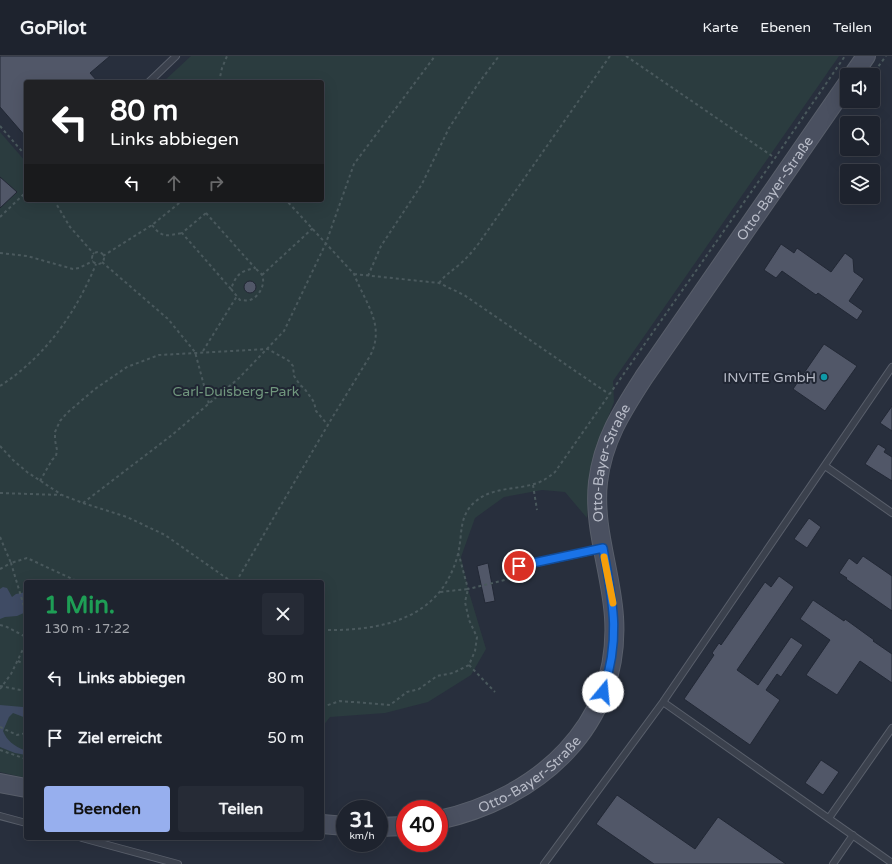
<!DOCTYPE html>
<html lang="de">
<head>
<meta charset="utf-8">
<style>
	body { margin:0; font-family:"Varela Round",sans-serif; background:#262b36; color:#f1f3f6; height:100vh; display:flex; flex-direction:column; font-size:15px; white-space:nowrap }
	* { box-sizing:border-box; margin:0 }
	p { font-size:13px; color:#a1a4aa }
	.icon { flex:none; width:22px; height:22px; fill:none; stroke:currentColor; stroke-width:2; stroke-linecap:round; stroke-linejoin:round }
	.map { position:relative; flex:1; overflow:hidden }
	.drawer { position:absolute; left:24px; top:524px; width:300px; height:260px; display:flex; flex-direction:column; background:#1e232e; border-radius:4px; box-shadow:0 4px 16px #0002,0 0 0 1px #3c404a }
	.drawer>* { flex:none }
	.guide { position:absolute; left:24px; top:24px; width:300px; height:122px; border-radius:4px; box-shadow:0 4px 16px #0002,0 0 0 1px #3c404a; background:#202124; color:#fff; overflow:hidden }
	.buttons { position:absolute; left:840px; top:12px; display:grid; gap:8px }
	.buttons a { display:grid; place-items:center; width:40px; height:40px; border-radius:4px; background:#1e232e; box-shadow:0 4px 16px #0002,0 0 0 1px #3c404a; font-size:20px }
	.speed { position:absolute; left:336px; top:744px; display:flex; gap:8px; font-size:20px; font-weight:700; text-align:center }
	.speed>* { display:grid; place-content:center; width:52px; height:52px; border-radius:50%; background:#1e232e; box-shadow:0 4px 16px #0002,0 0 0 1px #3c404a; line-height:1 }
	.speed small { font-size:10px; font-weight:400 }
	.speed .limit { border:6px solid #d22; background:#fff; color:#111 }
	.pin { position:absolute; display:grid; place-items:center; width:34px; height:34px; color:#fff; margin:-17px; border:2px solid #fff; border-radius:50%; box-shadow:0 1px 4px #0007 }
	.me { position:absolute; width:44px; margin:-22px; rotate:17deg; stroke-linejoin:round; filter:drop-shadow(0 0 3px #0008) }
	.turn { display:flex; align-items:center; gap:14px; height:84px; padding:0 20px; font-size:18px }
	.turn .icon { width:52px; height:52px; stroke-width:2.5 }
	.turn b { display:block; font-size:28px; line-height:34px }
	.lanes { display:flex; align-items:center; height:38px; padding:0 20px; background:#0003; justify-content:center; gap:20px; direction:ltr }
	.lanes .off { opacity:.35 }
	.round { display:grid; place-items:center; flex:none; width:42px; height:42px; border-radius:4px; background:#262b36 }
	.headline { display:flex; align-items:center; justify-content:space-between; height:68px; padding:0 20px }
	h1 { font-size:24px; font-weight:700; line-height:30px; color:#1e9e55 }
	.primary-button { display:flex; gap:8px; margin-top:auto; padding:8px 20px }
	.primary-button a { flex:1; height:46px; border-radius:4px; background:#97afee; color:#111; font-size:16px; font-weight:700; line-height:46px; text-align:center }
	.primary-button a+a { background:#262b36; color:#f1f3f6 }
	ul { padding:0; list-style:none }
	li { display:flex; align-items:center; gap:12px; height:60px; padding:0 20px }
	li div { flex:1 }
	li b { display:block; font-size:15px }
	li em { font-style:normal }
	header { display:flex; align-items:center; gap:24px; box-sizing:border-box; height:56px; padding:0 20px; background:#1e232e; border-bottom:1px solid #3c404a }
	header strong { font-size:19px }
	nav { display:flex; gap:22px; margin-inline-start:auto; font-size:14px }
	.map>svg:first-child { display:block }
	.green { fill:#2b3c3f }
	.water { fill:#3f4b64 }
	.building { fill:#515768; stroke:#222835 }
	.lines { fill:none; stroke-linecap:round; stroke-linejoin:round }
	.lane-casing { stroke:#595f6b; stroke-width:8 }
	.secondary-casing { stroke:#595f6b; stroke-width:20 }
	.path { stroke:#4a595d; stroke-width:2; stroke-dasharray:3 3; stroke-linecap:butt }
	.lane { stroke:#3b414d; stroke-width:6 }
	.secondary { stroke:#4a5060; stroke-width:18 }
	.route-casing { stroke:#114b97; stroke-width:10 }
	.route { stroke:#1a73e8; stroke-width:7 }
	.slow { stroke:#f59e0b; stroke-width:7 }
	.culture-dot { fill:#0f9aa8; stroke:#202633; stroke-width:1.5 }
	.labels { text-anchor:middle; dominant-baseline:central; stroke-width:4; stroke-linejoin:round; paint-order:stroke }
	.street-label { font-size:14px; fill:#b8bcc8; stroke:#202633 }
	.poi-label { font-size:14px; fill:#b8bcc8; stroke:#202633; text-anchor:end }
	.park-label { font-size:14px; fill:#71977e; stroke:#202633 }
</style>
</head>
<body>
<header>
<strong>GoPilot</strong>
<nav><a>Karte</a><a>Ebenen</a><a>Teilen</a></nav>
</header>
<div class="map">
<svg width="892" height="808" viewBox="0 0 892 808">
	<rect width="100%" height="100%" fill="#282f3d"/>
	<path class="green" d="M 191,0 L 839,0 L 613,325 L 614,346 L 600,382 L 590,415 L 587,462 L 565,436 L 542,434 L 504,441 L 475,462 L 461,501 L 468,533 L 486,593 L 471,619 L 428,646 L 385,657 L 330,661 L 322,671 L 322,526 L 26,526 L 26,722 L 0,716 L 0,76 L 26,106 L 26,144 L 322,144 L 322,26 L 163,26 Z"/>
	<path class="water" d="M 3,531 L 7,532 L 12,541 L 16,538 L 26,536 L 26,556 L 17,560 L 5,561 L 0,563 L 0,533 Z
		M 0,649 L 23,651 L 26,650 L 26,662 L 13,657 L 9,661 L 3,675 C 7,685 14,690 24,694 L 26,694 L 26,699 L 15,697 L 0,691 Z"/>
	<path class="building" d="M 0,0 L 110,0 L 90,17 L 98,26 L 26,26 L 26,81 L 0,51 Z
		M 0,121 L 17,136 L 0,152 Z
		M 781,188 L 794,197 L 797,192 L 831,216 L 845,197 L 853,203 L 854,216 L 864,223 L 849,245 L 863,255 L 857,264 L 818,237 L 816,239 L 782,215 L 776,222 L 764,214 Z
		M244 231a6 6 0 1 1 12 0a6 6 0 1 1-12 0Z
		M 824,288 L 857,310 L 825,355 L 793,333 Z
		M 892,350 L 892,375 L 880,367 Z
		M 878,388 L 886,393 L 884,396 L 892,401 L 892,425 L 865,408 Z
		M 809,462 L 821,471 L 807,492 L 794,483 Z
		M 863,500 L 892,520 L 892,555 L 846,523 L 847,522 L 839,517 L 849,502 L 857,508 Z
		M 488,507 L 495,545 L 485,547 L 477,510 Z
		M 779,520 L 794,531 L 737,614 L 758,629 L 791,581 L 803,589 L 781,621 L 777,618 L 766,634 L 780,644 L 750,689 L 684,643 L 714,599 L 712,597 L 719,587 L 721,589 L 765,526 L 771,531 Z
		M 813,544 L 844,565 L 845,563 L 874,584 L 873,585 L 892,598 L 892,627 L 860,605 L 837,639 L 806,619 L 830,584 L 800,563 Z
		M 821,704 L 839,716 L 823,739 L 805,727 Z
		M 617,739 L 695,793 L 718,761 L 786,808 L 654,808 L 596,768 Z"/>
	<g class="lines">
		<g class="lane-casing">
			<path id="lane" d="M 149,26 L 176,0
				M 825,410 L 892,457
				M 507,513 L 601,493
				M 663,646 L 892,807
				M 0,760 L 26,767
				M 829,762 L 892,672
				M 82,782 L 178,808
				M 544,808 L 663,646 L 892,311
				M 833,808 L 853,779"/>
		</g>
		<g class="secondary-casing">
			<g id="secondary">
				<path d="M 853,19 L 866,0"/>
				<path d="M 0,727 L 26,732"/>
				<path id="s1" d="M 439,764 C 539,742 621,669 614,561 C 611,515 593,472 598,426 C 603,384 622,355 644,321 L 847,28"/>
				<path d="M 322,768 L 345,770"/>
				<path d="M 379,771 L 405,770"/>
			</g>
		</g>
		<path class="path" d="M 626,0 L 775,102
			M 875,15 L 886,0
			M 219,26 L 222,12 L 227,0
			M 0,70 L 26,100
			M 54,144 L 70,171 L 94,198
			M 206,157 L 255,212 C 240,215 236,219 231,233 L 182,177 Z
			M 0,161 L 26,136
			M 152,169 C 162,182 166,180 182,177
			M92 202a6 6 0 1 1 12 0a6 6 0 1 1-12 0Z
			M 0,197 L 27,200 L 73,213 L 79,212 L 93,205
			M 103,200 L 152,169 L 183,144
			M 102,206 L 168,263 L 195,296 L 209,348
			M 354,218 L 439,227 L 464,239 L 609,338
			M 262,219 L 313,172
			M 368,220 L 381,190 L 422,128 L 449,72 L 478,28 L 499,0
			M 439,227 C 445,219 452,215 460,208 C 467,202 473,195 479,187 L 610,0
			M 231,233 L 240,244 C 244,244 247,245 250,244 C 259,241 266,228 262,219 C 261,217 257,214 255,212
			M 203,295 L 237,240
			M 0,330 C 45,301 76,257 96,208
			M 0,390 L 13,404 L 27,416 L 62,439 L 83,447 L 127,461 L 165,479 L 232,526
			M 40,425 L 52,404 L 56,400 L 57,394 L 55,384 L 55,376 L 60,365 L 67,357 L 95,333 L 127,311 L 159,299 L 268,293 L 289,305 L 293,310 L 294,320 L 300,329 L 304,332 L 314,346 L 316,355 L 328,369
			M 533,429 L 537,454
			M 0,437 L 61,439
			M 83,447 L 172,379 L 239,322 L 284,275 L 326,187 L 354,108 L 435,0
			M 0,481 L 11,507 L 27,502 L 79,526
			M 458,497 L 460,503 L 468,533 L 509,523
			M 0,513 L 11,507 L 26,557
			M 236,526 L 332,362 L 370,300 C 386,269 365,247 354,218 L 286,144
			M 0,569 L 7,571 L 26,581
			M 322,574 C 381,575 441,564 458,498 C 463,477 458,460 476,445 C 493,431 515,434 534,428 C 542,426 549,421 555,416 L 775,102 L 845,0
			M 18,605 L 26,609
			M 469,609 L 495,636
			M 0,630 L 26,635
			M 0,633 L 11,618 L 26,587
			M 322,651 L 340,645 L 390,649 L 407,636 L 419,633 L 437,620 L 453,617 L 469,609 L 475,595 L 477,581 L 469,564 L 465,546 L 468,533 L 440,536
			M 0,671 L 17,679 L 26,677
			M 0,694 L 26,703"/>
		<use href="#lane" class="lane"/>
		<use href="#secondary" class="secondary"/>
	</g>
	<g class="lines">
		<g class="route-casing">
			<path id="route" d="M 519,510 L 603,492 C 613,547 621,581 603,636"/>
		</g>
		<use href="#route" class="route"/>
		<path class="slow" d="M 604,501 L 613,547"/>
	</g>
	<circle class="culture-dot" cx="824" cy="321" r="4"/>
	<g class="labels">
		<g class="street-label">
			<text stroke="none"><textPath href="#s1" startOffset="775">Otto-Bayer-Straße</textPath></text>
			<text stroke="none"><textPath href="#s1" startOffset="451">Otto-Bayer-Straße</textPath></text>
			<text stroke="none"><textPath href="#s1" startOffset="103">Otto-Bayer-Straße</textPath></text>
		</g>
		<g class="poi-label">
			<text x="816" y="321">INVITE GmbH</text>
		</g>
		<g class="park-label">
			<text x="236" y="335">Carl-Duisberg-Park</text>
		</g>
	</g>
</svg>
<div class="buttons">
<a><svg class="icon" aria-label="sound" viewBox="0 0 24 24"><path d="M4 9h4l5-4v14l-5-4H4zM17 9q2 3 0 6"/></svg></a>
<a><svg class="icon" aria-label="search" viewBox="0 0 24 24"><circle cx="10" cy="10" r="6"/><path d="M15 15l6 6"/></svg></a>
<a><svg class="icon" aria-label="layers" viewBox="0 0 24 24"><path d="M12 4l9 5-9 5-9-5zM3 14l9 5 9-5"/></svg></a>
</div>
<div class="speed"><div>31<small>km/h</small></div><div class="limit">40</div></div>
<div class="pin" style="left:519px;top:510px;background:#d93025"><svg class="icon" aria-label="arrive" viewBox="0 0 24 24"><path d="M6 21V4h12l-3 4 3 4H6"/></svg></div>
<svg class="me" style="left:603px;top:636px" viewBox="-20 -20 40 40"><circle r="19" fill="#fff"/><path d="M0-13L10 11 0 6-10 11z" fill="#1a73e8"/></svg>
<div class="guide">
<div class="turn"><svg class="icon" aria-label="left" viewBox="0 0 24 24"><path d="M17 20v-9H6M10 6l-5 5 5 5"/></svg><div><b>80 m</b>Links abbiegen</div></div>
<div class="lanes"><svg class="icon" aria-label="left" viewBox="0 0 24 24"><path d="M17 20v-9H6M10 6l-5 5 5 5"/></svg><svg class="icon off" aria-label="ahead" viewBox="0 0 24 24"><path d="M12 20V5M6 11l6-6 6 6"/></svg><svg class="icon off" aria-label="right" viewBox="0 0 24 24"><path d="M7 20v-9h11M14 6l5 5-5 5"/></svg></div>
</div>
<section class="drawer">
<div class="headline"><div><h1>1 Min.</h1><p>130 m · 17:22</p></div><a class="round"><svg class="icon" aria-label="close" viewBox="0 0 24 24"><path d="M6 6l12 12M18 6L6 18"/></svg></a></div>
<ul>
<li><svg class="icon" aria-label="left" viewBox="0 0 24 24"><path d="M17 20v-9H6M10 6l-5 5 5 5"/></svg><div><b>Links abbiegen</b></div><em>80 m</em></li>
<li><svg class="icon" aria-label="arrive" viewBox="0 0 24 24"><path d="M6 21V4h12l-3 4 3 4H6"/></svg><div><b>Ziel erreicht</b></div><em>50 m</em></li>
</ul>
<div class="primary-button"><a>Beenden</a><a>Teilen</a></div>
</section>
</div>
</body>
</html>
